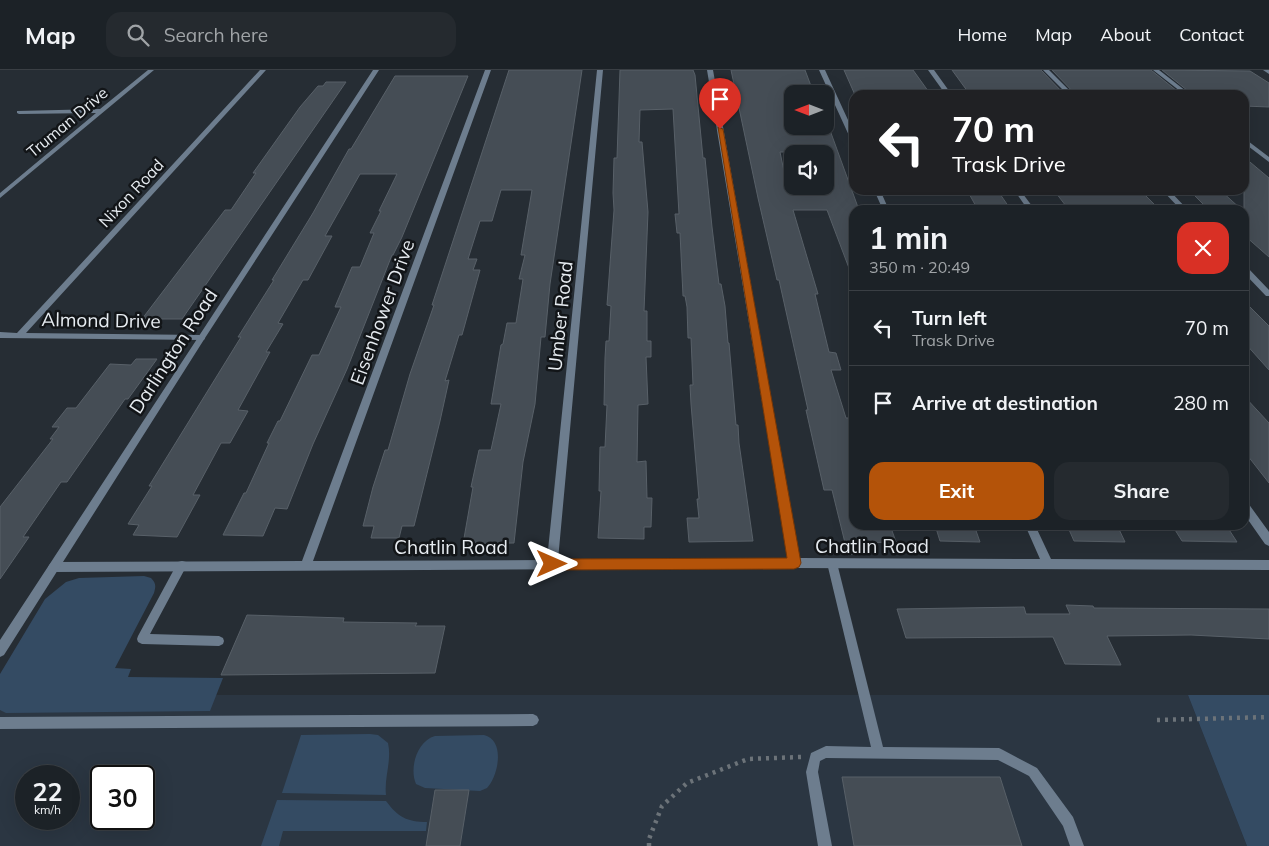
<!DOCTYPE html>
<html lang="en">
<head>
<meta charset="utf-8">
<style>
	body { margin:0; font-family:Mulish,sans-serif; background:#252a2f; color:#f1f3f6; height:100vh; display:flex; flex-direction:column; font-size:19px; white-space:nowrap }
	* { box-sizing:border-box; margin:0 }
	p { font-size:16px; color:#a0a4a7 }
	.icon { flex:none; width:28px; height:28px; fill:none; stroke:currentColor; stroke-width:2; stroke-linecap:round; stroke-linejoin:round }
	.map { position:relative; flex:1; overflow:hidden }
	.side { position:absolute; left:849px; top:135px; width:400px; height:325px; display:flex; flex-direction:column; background:#1c2227; border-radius:15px; box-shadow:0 5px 20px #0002,0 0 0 1px #3a3f44 }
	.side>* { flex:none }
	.hud { position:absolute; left:849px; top:20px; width:400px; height:105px; border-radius:15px; box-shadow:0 5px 20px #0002,0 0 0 1px #3a3f44; background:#202124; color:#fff; overflow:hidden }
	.needle { width:32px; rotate:270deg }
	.buttons { position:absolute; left:784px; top:15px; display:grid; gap:10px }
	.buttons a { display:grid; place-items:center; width:50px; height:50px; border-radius:10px; background:#1c2227; box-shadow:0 5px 20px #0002,0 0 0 1px #3a3f44; font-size:25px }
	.speed { position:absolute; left:15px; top:695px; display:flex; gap:10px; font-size:25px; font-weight:700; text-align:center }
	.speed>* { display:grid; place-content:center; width:65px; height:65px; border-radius:50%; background:#1c2227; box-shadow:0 5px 20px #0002,0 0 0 1px #3a3f44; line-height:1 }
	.speed small { font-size:12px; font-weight:400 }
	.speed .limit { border:2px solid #111; border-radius:8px; background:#fff; color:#111 }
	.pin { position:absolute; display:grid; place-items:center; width:42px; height:42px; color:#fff; margin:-51px -21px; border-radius:50% 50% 50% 0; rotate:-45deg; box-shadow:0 0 5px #0007 }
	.pin .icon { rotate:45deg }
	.me { position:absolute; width:55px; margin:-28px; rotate:90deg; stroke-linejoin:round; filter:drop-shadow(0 0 4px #0008) }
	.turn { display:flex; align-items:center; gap:18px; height:105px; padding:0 20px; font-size:22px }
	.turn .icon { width:65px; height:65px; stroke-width:2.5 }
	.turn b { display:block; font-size:35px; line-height:42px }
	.round { display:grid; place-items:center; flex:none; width:52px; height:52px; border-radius:15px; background:#252a2f }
	.overview { display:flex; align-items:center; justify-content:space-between; height:85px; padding:0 20px }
	h1 { font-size:30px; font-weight:700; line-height:38px }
	.button { display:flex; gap:10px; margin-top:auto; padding:10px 20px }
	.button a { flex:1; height:58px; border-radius:15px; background:#b45309; color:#fff; font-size:20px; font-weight:700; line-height:58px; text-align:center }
	.button a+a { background:#252a2f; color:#f1f3f6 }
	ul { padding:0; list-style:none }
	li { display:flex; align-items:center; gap:15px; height:75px; padding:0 20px; border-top:1px solid #3a3f44 }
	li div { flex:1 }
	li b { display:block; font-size:19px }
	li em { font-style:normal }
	header { display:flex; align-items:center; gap:30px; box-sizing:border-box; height:70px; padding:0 25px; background:#1c2227; border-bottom:1px solid #3a3f44 }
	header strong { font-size:24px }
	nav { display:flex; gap:28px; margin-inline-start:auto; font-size:18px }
	.search { width:350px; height:45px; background:#252a2f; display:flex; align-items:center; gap:12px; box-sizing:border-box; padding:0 18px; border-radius:15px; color:#a0a4a7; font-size:19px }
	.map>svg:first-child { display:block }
	.built { fill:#2b3642; fill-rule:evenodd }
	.green { fill:#344b63 }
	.building { fill:#454d55; stroke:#586068; fill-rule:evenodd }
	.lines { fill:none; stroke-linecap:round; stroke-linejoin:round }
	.path { stroke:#6c7379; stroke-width:4.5; stroke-dasharray:3 5; stroke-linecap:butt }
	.service { fill:#6d7d8e; fill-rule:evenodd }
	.minor { fill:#6d7d8e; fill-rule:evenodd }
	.tertiary { fill:#6d7d8e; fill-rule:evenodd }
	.route { fill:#b45309; stroke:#753606 }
	.labels { text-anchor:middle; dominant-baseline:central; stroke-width:5; stroke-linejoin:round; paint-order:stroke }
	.far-street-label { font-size:16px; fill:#e7ecf1; stroke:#121518 }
	.street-label { font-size:19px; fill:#e7ecf1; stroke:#121518 }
</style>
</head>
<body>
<header>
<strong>Map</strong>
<div class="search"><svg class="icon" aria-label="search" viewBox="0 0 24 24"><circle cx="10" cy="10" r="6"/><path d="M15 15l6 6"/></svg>Search here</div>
<nav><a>Home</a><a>Map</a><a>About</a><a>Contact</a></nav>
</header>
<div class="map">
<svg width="1269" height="776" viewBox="0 0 1269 776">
	<rect width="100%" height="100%" fill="#262d34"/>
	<path class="built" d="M 0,625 L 1188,625 L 1247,776 L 0,776 ZM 26,706 L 69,706 L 69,749 L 26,749 ZM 101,706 L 144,706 L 144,749 L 101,749 Z"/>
	<path class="green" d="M 144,506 L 151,508 C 156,513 156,516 154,523 L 115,598 L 131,599 L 128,607 L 223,608 L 210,641 L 6,643 L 0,640 L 0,604 L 45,529 L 66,512 L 79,508 Z
		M 1188,625 L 1269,625 L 1269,776 L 1247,776 Z
		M 370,664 L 378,665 L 388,673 C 392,691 384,707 386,725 L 282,723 L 301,665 Z
		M 484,665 C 506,670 498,707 487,718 L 480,721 L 425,718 L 416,714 C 409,698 417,671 435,666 Z
		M 277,730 L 386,731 C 398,747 407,752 427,752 L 426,761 L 283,761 L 279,776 L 261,776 Z"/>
	<path class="building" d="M 509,0 L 582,0 L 550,214 L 545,267 L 541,267 L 535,334 L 523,392 L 514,473 L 463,474 L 473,417 L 471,417 L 479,380 L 491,380 L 501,334 L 491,334 L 501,275 L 503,274 L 507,253 L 516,253 L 523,209 L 519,209 L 525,185 L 521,185 L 532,120 L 501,120 L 492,151 L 480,151 L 468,189 L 477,189 L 473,200 L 480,200 L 462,265 L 459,265 L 445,311 L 449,310 L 440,351 L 414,456 L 402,456 L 399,468 L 371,468 L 374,456 L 363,456 L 373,417 L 385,380 L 388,380 L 410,304 L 434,235 L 432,235 Z
		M 620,0 L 693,0 L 695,5 L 703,88 L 705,88 L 712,157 L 719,214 L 721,214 L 725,236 L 728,273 L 729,273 L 736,355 L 738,355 L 739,373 L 753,471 L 689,472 L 687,448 L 699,448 L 697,429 L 699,429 L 691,334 L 690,315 L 693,315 L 691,268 L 688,268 L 687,237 L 685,226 L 683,226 L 680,163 L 677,163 L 675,144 L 679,144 L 673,39 L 640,40 L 639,72 L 642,72 L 648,142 L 644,241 L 647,241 L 647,271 L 651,271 L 651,287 L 646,287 L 648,334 L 638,335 L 637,392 L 646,391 L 647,428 L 652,428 L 651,457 L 644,457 L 644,469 L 598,468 L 601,421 L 599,421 L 600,377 L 605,377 L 607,335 L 604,335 L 605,288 L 606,271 L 609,271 L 611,236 L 607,235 L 614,140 L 613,123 L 614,88 L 617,88 Z
		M 731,0 L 805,0 L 814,24 L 792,24 L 792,57 L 825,57 L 825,52 L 827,52 L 859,140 L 854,140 L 852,206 L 827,140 L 793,140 L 818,224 L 815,224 L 829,282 L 836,283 L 841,300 L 831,300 L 846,348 L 851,348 L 854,359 L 854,455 L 890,455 L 896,472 L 854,473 L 854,484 L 848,485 L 832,420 L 824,420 L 806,340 L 808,340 L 779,210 L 777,210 L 758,128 ZM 780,82 L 825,82 L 826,116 L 787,116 Z
		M 844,0 L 913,0 L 931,25 L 855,25 Z
		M 952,0 L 1041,0 L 1065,25 L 973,25 L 968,22 Z
		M 1052,0 L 1151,0 L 1182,25 L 1076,25 Z
		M 1162,0 L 1250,1 L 1269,13 L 1269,37 L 1244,36 L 1244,25 L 1193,25 Z
		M 395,6 L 468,6 L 402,167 L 393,185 L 392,185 L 347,299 L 313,374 L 287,439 L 275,438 L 263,466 L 223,465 L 244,423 L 246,423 L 269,373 L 267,373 L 278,351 L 280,351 L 312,285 L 319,285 L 341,237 L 335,237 L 352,197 L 360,197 L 374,163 L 370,163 L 381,141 L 379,141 L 397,104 L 360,104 L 325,166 L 332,166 L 308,210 L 303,210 L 278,253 L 283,254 L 266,282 L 270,282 L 238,340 L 248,341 L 230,373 L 221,373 L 193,425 L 200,425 L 177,467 L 133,465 L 139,455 L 128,454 L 152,416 L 149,416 L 241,267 L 238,267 L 274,210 L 272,210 L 313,143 L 349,79 L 351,79 Z
		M 326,12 L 346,12 L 182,249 L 142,249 L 225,140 L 231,140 L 256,103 L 253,103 L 300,37 L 318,16 L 323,16 Z
		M 1244,87 L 1269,108 L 1269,187 L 1244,165 Z
		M 967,120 L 995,120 L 997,124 L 1000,124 L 1011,140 L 978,140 Z
		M 1108,120 L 1140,120 L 1159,139 L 1069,140 L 1056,123 L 1111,123 Z
		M 1189,120 L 1220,120 L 1242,140 L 1209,140 Z
		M 1244,231 L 1269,256 L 1269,300 L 1244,272 Z
		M 136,289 L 157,289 L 128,329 L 125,329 L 67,412 L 61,412 L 23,467 L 29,467 L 0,509 L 0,437 L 53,369 L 50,369 L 59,357 L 52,357 L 67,338 L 76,338 L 110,294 L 131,295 Z
		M 1244,326 L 1269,353 L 1269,413 L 1244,381 Z
		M 935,455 L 974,455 L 980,472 L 940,471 Z
		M 1067,455 L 1117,455 L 1125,472 L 1074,471 Z
		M 1172,455 L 1226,455 L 1237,472 L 1182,471 Z
		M 1066,535 L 1093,536 L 1094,538 L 1269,539 L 1269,569 L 1191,565 L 1107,566 L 1121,595 L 1065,594 L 1053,567 L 906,568 L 897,539 L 1024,537 L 1026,544 L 1070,544 Z
		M 247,545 L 344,548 L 343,552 L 417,553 L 415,556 L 445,556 L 435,603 L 221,605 Z
		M 842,707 L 1000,707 L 1022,776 L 854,776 Z
		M 435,720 L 469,720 L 460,776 L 426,776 Z"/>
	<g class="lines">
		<path class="path" d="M 1157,650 L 1269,647
			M 649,776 L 649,769 L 662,736 L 687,713 L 748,689 L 801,687"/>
		<path class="service" d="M 832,489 L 836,490 L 837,493 L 883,677 L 999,678 L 1003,680 L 1037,698 L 1073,747 L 1084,776 L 1070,776 L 1063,756 L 1029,706 L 998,690 L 826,688 L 820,691 L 818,702 L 832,776 L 818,776 L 806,702 L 811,683 L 826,676 L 871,677 L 827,493 L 828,490 Z
			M 182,491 L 186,492 L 187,495 L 150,564 L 219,566 L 223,568 L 224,571 L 223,574 L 219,576 L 142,574 L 138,572 L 137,569 L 138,566 L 178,492 Z
			M 533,644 L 537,646 L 539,650 L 537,654 L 533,656 L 0,659 L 0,647 Z"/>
		<path class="minor" d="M 148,0 L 154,0 L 0,128 L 0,123 L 96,43 L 19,44 L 17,43 L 17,41 L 100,39 Z
			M 260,0 L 266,0 L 26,263 L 201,265 L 205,268 L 204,270 L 0,268 L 0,262 L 17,263 Z
			M 485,0 L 491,0 L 313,491 L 547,490 L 597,0 L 603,0 L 558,490 L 788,488 L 707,0 L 713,0 L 799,488 L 1040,489 L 1025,455 L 1035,455 L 1051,489 L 1269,490 L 1269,500 L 794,498 L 54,502 L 50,500 L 48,497 L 50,494 L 54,492 L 302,491 Z
			M 819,0 L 825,0 L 854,63 L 854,72 L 851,70 Z
			M 928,0 L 934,0 L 952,25 L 946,25 Z
			M 1043,0 L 1049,0 L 1074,25 L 1068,25 Z
			M 1153,0 L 1159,0 L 1191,25 L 1185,25 Z
			M 1263,0 L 1269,0 L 1269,4 Z
			M 1244,68 L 1269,87 L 1269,92 L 1244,73 Z
			M 874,120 L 880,120 L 889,140 L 883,140 Z
			M 1014,120 L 1020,120 L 1035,140 L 1028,140 Z
			M 1162,120 L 1169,120 L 1188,140 L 1181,140 Z
			M 1244,197 L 1247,197 L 1269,220 L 1269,226 L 1266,226 L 1244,203 Z
			M 1244,432 L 1248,433 L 1269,462 L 1269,476 L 1265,474 L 1244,444 Z"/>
		<path class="tertiary" d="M 373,0 L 379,0 L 205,268 L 4,585 L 0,587 L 0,570 Z"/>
	</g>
	<path class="route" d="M 718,57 L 723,59 L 801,493 L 799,497 L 794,499 L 552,500 L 548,498 L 546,494 L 548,491 L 552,489 L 787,488 Z"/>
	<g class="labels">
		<g class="far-street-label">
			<text transform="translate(67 52) rotate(-40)">Truman Drive</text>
			<text transform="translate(131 123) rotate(-47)">Nixon Road</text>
		</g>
		<g class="street-label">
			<text transform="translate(382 242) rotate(-70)">Eisenhower Drive</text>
			<text transform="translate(560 246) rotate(-84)">Umber Road</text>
			<text transform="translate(101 250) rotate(1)">Almond Drive</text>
			<text transform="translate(173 281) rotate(-57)">Darlington Road</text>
			<text x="872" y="476">Chatlin Road</text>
			<text x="451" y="477">Chatlin Road</text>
		</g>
	</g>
</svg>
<div class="buttons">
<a><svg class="needle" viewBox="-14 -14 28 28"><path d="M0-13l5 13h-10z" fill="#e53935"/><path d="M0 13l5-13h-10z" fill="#a0a4a7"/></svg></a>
<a><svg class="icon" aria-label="sound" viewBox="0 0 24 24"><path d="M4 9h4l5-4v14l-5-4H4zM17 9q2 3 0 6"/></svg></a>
</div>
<div class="speed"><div>22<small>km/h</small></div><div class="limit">30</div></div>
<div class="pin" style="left:720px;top:59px;background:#d93025"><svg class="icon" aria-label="arrive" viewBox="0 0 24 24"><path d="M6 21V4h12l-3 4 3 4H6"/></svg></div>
<svg class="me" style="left:552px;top:494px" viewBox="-20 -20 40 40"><path d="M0-17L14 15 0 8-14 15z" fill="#b45309" stroke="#fff" stroke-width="4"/></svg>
<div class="hud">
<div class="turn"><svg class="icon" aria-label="left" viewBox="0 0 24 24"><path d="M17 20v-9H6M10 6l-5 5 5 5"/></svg><div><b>70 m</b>Trask Drive</div></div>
</div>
<section class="side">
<div class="overview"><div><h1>1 min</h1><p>350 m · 20:49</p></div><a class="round" style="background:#d93025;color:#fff"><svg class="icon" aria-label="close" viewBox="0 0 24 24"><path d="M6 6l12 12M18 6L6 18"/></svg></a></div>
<ul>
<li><svg class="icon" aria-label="left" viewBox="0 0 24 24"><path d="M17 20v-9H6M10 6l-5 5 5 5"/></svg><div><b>Turn left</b><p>Trask Drive</p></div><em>70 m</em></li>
<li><svg class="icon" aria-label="arrive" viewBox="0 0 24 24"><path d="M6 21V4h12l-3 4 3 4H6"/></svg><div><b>Arrive at destination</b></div><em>280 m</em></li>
</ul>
<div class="button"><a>Exit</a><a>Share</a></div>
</section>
</div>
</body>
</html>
